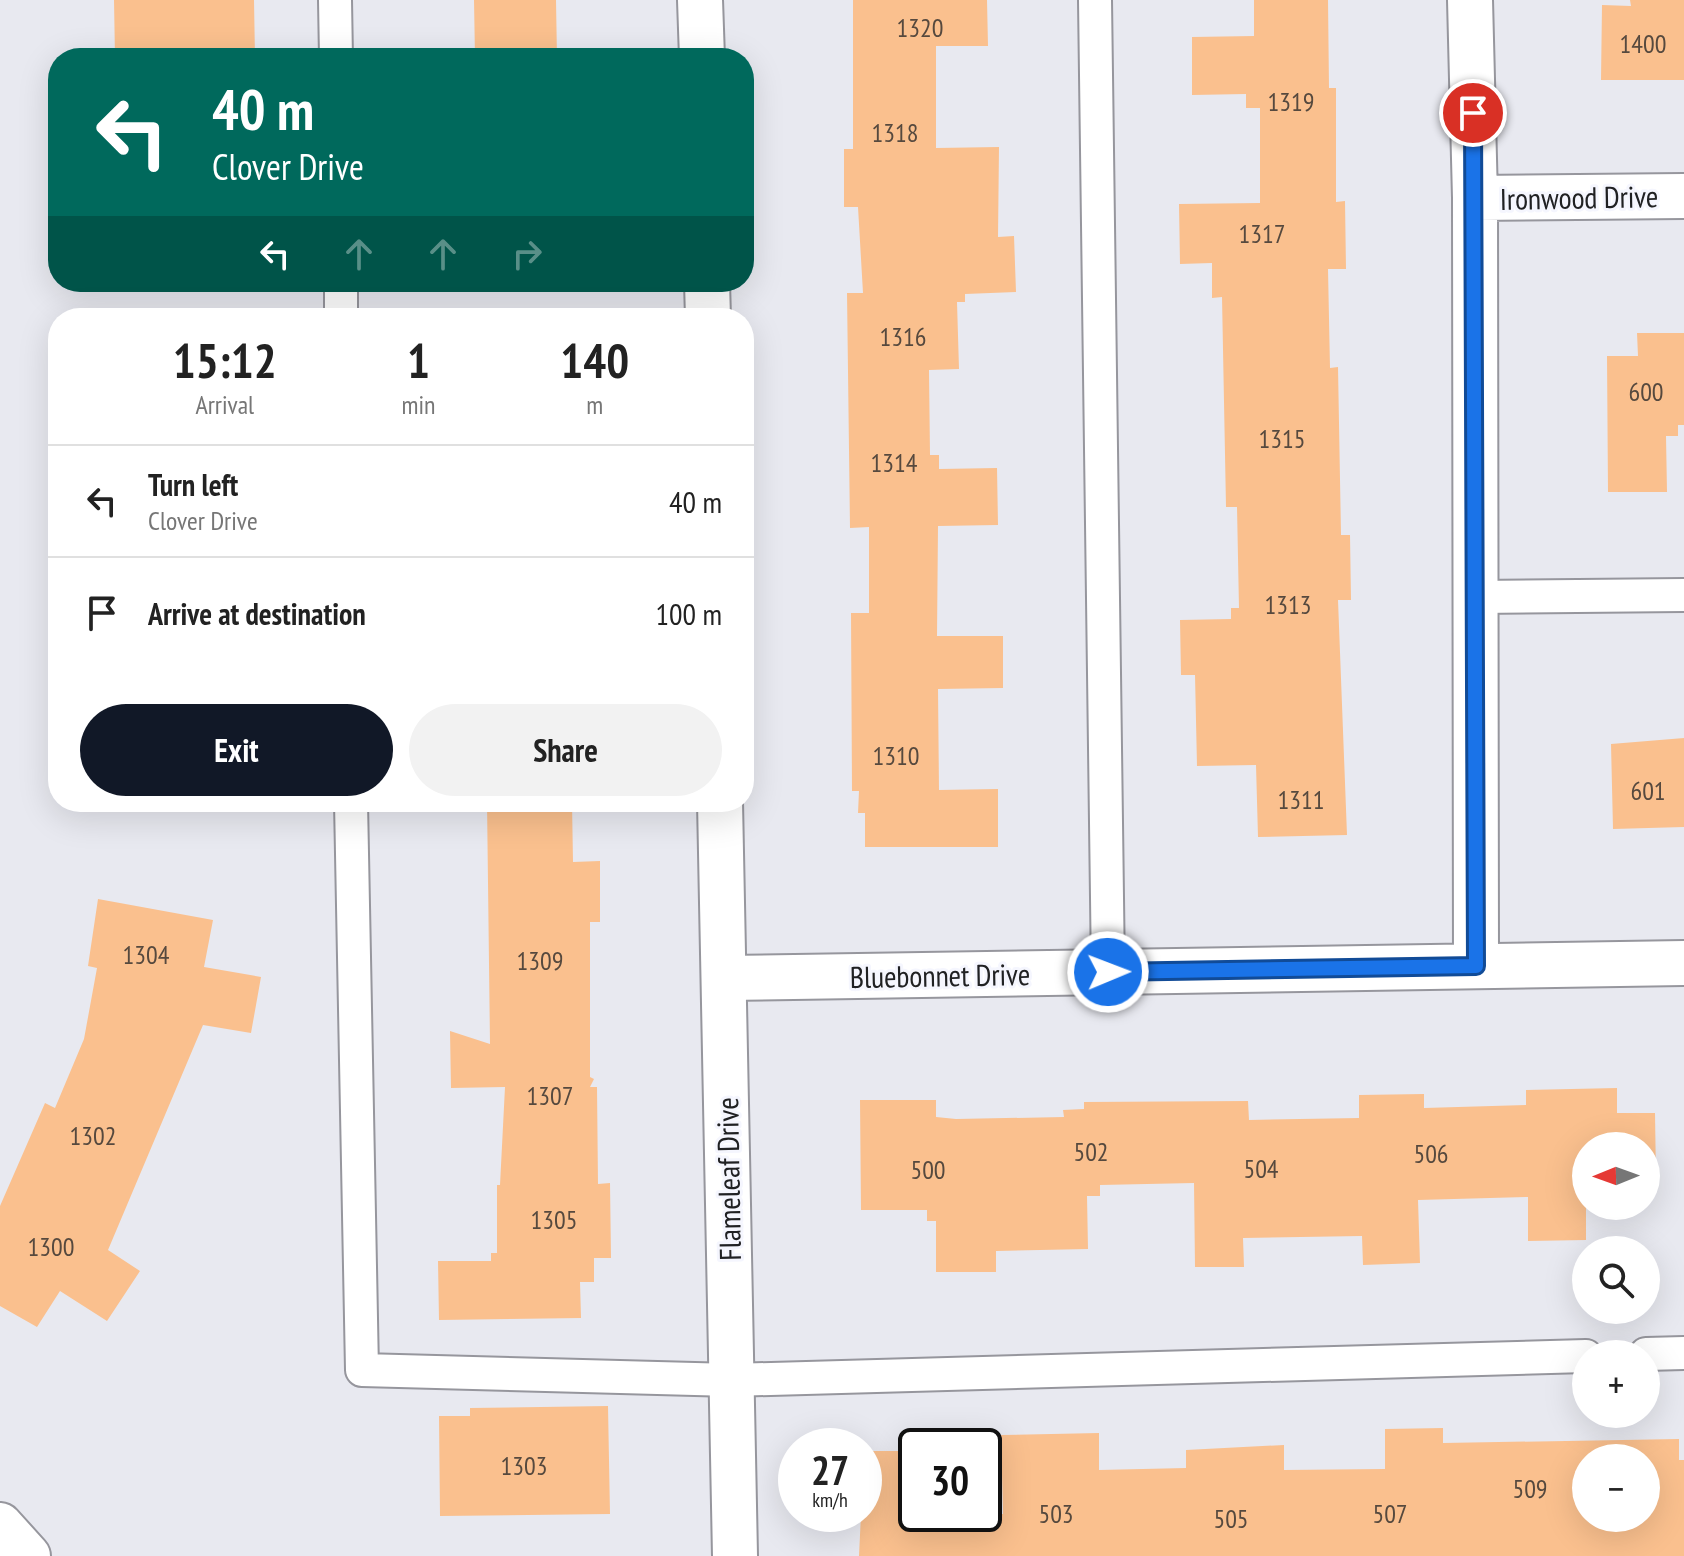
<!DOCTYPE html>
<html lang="en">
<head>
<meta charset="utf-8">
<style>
	body { margin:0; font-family:"PT Sans Narrow",sans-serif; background:#f2f2f2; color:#222; height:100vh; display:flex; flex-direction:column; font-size:30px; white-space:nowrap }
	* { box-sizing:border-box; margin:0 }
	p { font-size:26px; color:#767676 }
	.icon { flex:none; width:44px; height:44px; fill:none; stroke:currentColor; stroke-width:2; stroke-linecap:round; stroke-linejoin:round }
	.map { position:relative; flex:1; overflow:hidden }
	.sheet { position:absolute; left:48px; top:308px; width:706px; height:504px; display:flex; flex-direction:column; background:#fff; border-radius:32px; box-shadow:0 8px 32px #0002 }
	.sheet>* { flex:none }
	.guide { position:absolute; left:48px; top:48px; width:706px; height:244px; border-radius:32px; box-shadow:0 8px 32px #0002; background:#00695c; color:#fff; overflow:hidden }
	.needle { width:52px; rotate:269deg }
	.controls { position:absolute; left:1572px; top:1132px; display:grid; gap:16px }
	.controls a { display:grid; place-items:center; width:88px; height:88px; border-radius:50%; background:#fff; box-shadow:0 8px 32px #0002; font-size:40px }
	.speed { position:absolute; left:778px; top:1428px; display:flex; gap:16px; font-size:40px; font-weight:700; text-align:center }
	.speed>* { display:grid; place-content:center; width:104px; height:104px; border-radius:50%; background:#fff; box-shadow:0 8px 32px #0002; line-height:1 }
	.speed small { font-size:20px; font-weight:400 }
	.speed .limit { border:4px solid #111; border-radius:12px; background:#fff; color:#111 }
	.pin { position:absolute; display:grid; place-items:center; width:68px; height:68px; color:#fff; margin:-34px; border:4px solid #fff; border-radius:50%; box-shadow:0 2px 8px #0007 }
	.me { position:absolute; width:88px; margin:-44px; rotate:89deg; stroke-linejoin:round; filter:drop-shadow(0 0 6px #0008) }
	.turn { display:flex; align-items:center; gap:28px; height:168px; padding:0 32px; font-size:36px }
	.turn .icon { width:104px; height:104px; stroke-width:2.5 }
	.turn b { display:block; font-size:56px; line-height:68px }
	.lanes { display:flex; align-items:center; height:76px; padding:0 32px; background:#0003; justify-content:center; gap:40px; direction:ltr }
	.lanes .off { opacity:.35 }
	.eta { display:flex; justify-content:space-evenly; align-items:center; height:136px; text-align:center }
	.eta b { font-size:48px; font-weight:700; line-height:56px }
	.button { display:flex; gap:16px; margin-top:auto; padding:16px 32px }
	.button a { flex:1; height:92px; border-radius:48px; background:#111827; color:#fff; font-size:32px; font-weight:700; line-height:92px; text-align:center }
	.button a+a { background:#f2f2f2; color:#222 }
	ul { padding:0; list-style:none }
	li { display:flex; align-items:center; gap:24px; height:112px; padding:0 32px; border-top:2px solid #e0e0e0 }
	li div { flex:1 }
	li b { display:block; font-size:30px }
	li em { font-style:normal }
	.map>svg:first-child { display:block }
	.building { fill:#fac08e; fill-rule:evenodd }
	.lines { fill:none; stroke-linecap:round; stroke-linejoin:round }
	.lane-casing { stroke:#96969d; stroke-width:36 }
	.street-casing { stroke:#96969d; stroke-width:48 }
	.secondary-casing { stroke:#96969d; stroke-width:48 }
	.lane { stroke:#fff; stroke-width:32 }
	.street { stroke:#fff; stroke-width:44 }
	.secondary { stroke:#fff; stroke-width:44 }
	.route-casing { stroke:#114b97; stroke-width:20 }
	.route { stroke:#1a73e8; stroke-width:14 }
	.labels { text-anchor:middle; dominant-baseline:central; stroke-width:6; stroke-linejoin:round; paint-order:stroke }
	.number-label { font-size:26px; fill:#56493e }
	.street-label { font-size:30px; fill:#202123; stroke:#f5f6fe }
</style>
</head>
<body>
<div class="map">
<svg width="1684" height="1556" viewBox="0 0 1684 1556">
	<rect width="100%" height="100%" fill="#e8e9f0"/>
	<path class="building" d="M 114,0 L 254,0 L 255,58 L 115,58 Z
		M 474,0 L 556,0 L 557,58 L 475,58 Z
		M 853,0 L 987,0 L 988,46 L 936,46 L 936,148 L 999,147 L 998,237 L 1014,236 L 1016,292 L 965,294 L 965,302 L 957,302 L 959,369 L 929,370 L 930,455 L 939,455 L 939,469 L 997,468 L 998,525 L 938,526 L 937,636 L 1003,636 L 1003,688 L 938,689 L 939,790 L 998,789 L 998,847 L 865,847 L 865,813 L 858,813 L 859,791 L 852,791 L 851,613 L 869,613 L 869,527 L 850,528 L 847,293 L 863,293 L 858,207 L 844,207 L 844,149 L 853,149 Z
		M 1254,0 L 1328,0 L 1329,88 L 1336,88 L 1336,202 L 1345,201 L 1346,269 L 1328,269 L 1330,368 L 1338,367 L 1341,535 L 1350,535 L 1351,600 L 1338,600 L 1347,835 L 1258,837 L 1256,765 L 1197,766 L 1195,675 L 1181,675 L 1180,620 L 1231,619 L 1231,608 L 1239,608 L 1237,507 L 1226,507 L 1222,297 L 1212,298 L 1212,263 L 1180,264 L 1179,204 L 1260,203 L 1260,108 L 1246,108 L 1246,94 L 1192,95 L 1192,37 L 1254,36 Z
		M 1630,0 L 1684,0 L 1684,80 L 1601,80 L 1602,5 L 1631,6 Z
		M 1637,333 L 1684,333 L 1684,425 L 1678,425 L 1678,436 L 1666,436 L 1667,492 L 1608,492 L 1607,356 L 1638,356 Z
		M 1684,738 L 1684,827 L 1613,829 L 1611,744 Z
		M 487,802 L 572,802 L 573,862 L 600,861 L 600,922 L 590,922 L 590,1077 L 594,1079 L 590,1087 L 597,1087 L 598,1184 L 610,1183 L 611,1258 L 594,1258 L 594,1282 L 580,1282 L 581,1318 L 439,1320 L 438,1261 L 491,1261 L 491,1253 L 497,1253 L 497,1185 L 500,1185 L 505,1087 L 451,1088 L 450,1031 L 490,1044 Z
		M 98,899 L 213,920 L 204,967 L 261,977 L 251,1033 L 203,1025 L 108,1250 L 140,1271 L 107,1321 L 60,1291 L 37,1327 L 0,1306 L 0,1206 L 45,1103 L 55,1108 L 84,1039 L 97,968 L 88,966 Z
		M 1617,1088 L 1617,1113 L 1655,1113 L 1656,1179 L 1646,1179 L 1646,1146 L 1586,1146 L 1586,1240 L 1528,1241 L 1528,1197 L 1418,1200 L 1420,1263 L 1363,1265 L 1362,1236 L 1243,1238 L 1244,1267 L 1195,1267 L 1194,1183 L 1100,1185 L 1100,1196 L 1087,1196 L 1088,1249 L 996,1251 L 996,1272 L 936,1272 L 936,1221 L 927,1221 L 927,1210 L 861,1210 L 860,1100 L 936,1100 L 936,1117 L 956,1119 L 1064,1117 L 1063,1110 L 1084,1109 L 1084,1102 L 1248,1101 L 1249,1120 L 1359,1118 L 1359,1095 L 1424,1094 L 1424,1108 L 1526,1105 L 1526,1090 Z
		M 608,1406 L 610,1514 L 440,1516 L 439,1416 L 470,1416 L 470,1408 Z
		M 1443,1428 L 1443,1443 L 1679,1439 L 1679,1460 L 1684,1460 L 1684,1556 L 859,1556 L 864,1451 L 916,1451 L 916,1514 L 1003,1514 L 1001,1435 L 1099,1433 L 1099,1470 L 1186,1468 L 1186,1450 L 1284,1445 L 1284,1470 L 1385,1469 L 1385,1429 ZM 1586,1458 L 1646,1458 L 1646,1518 L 1586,1518 Z"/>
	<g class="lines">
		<g class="lane-casing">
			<path id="lane" d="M 335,0 L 336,58
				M 1095,0 L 1108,972
				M 341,282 L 341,318
				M 1476,597 L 1684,595
				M 351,802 L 362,1370 L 732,1380 L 1586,1356
				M 1646,1354 L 1684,1353"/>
		</g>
		<g class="street-casing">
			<path id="street" d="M 700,0 L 702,58
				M 1470,0 L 1475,198 L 1476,966
				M 1475,198 L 1684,196
				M 707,282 L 708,318
				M 720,802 L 735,1556
				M 725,978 L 1684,963"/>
		</g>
		<g class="secondary-casing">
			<path id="secondary" d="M 0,1525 L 28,1556"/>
		</g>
		<use href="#lane" class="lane"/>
		<use href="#street" class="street"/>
		<use href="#secondary" class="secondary"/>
	</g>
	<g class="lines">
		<g class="route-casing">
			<path id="route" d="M 1108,972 L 1476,966 L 1473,113"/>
		</g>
		<use href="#route" class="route"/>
	</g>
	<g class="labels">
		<g class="number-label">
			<text x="920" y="27">1320</text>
			<text x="1643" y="43">1400</text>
			<text x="1291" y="101">1319</text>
			<text x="895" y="132">1318</text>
			<text x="1262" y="233">1317</text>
			<text x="903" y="336">1316</text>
			<text x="1646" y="391">600</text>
			<text x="1282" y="438">1315</text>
			<text x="894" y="462">1314</text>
			<text x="1288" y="604">1313</text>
			<text x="896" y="755">1310</text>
			<text x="1648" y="790">601</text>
			<text x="1301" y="799">1311</text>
			<text x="146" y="954">1304</text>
			<text x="540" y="960">1309</text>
			<text x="550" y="1095">1307</text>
			<text x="93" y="1135">1302</text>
			<text x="1091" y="1151">502</text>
			<text x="1431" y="1153">506</text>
			<text x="1261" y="1168">504</text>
			<text x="928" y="1169">500</text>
			<text x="554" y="1219">1305</text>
			<text x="51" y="1246">1300</text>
			<text x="524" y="1465">1303</text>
			<text x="1530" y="1488">509</text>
			<text x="1056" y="1513">503</text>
			<text x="1390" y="1513">507</text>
			<text x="1231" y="1518">505</text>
		</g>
		<g class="street-label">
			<text transform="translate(1579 197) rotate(-1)">Ironwood Drive</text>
			<text transform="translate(940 975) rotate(-1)">Bluebonnet Drive</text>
			<text transform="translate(728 1179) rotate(-91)">Flameleaf Drive</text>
		</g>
	</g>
</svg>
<div class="controls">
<a><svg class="needle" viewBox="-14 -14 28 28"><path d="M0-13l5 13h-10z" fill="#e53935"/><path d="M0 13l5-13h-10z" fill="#767676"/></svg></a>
<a><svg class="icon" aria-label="search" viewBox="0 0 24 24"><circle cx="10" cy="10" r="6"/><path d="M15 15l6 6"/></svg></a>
<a>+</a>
<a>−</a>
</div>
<div class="speed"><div>27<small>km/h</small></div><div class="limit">30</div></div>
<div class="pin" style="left:1473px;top:113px;background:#d93025"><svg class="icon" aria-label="arrive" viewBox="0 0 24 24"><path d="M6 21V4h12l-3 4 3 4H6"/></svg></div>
<svg class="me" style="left:1108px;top:972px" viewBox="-20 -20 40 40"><circle r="17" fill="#1a73e8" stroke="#fff" stroke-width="3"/><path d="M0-11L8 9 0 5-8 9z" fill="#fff"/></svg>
<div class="guide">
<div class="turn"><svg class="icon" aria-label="left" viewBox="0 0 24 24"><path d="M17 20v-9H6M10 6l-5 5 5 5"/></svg><div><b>40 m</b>Clover Drive</div></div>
<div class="lanes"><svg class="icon" aria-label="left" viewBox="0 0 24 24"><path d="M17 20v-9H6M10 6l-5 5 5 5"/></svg><svg class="icon off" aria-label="ahead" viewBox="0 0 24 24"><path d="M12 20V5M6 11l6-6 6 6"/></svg><svg class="icon off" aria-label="ahead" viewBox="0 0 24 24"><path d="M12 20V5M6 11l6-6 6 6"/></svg><svg class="icon off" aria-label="right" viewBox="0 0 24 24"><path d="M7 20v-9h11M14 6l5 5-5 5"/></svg></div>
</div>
<section class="sheet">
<div class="eta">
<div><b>15:12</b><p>Arrival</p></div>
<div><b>1</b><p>min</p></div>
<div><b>140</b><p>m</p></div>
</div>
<ul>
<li><svg class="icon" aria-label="left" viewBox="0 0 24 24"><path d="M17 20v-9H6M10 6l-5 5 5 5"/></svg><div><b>Turn left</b><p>Clover Drive</p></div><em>40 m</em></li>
<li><svg class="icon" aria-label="arrive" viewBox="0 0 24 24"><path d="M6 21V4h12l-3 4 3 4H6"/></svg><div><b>Arrive at destination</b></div><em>100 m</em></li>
</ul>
<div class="button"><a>Exit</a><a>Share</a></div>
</section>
</div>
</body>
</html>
